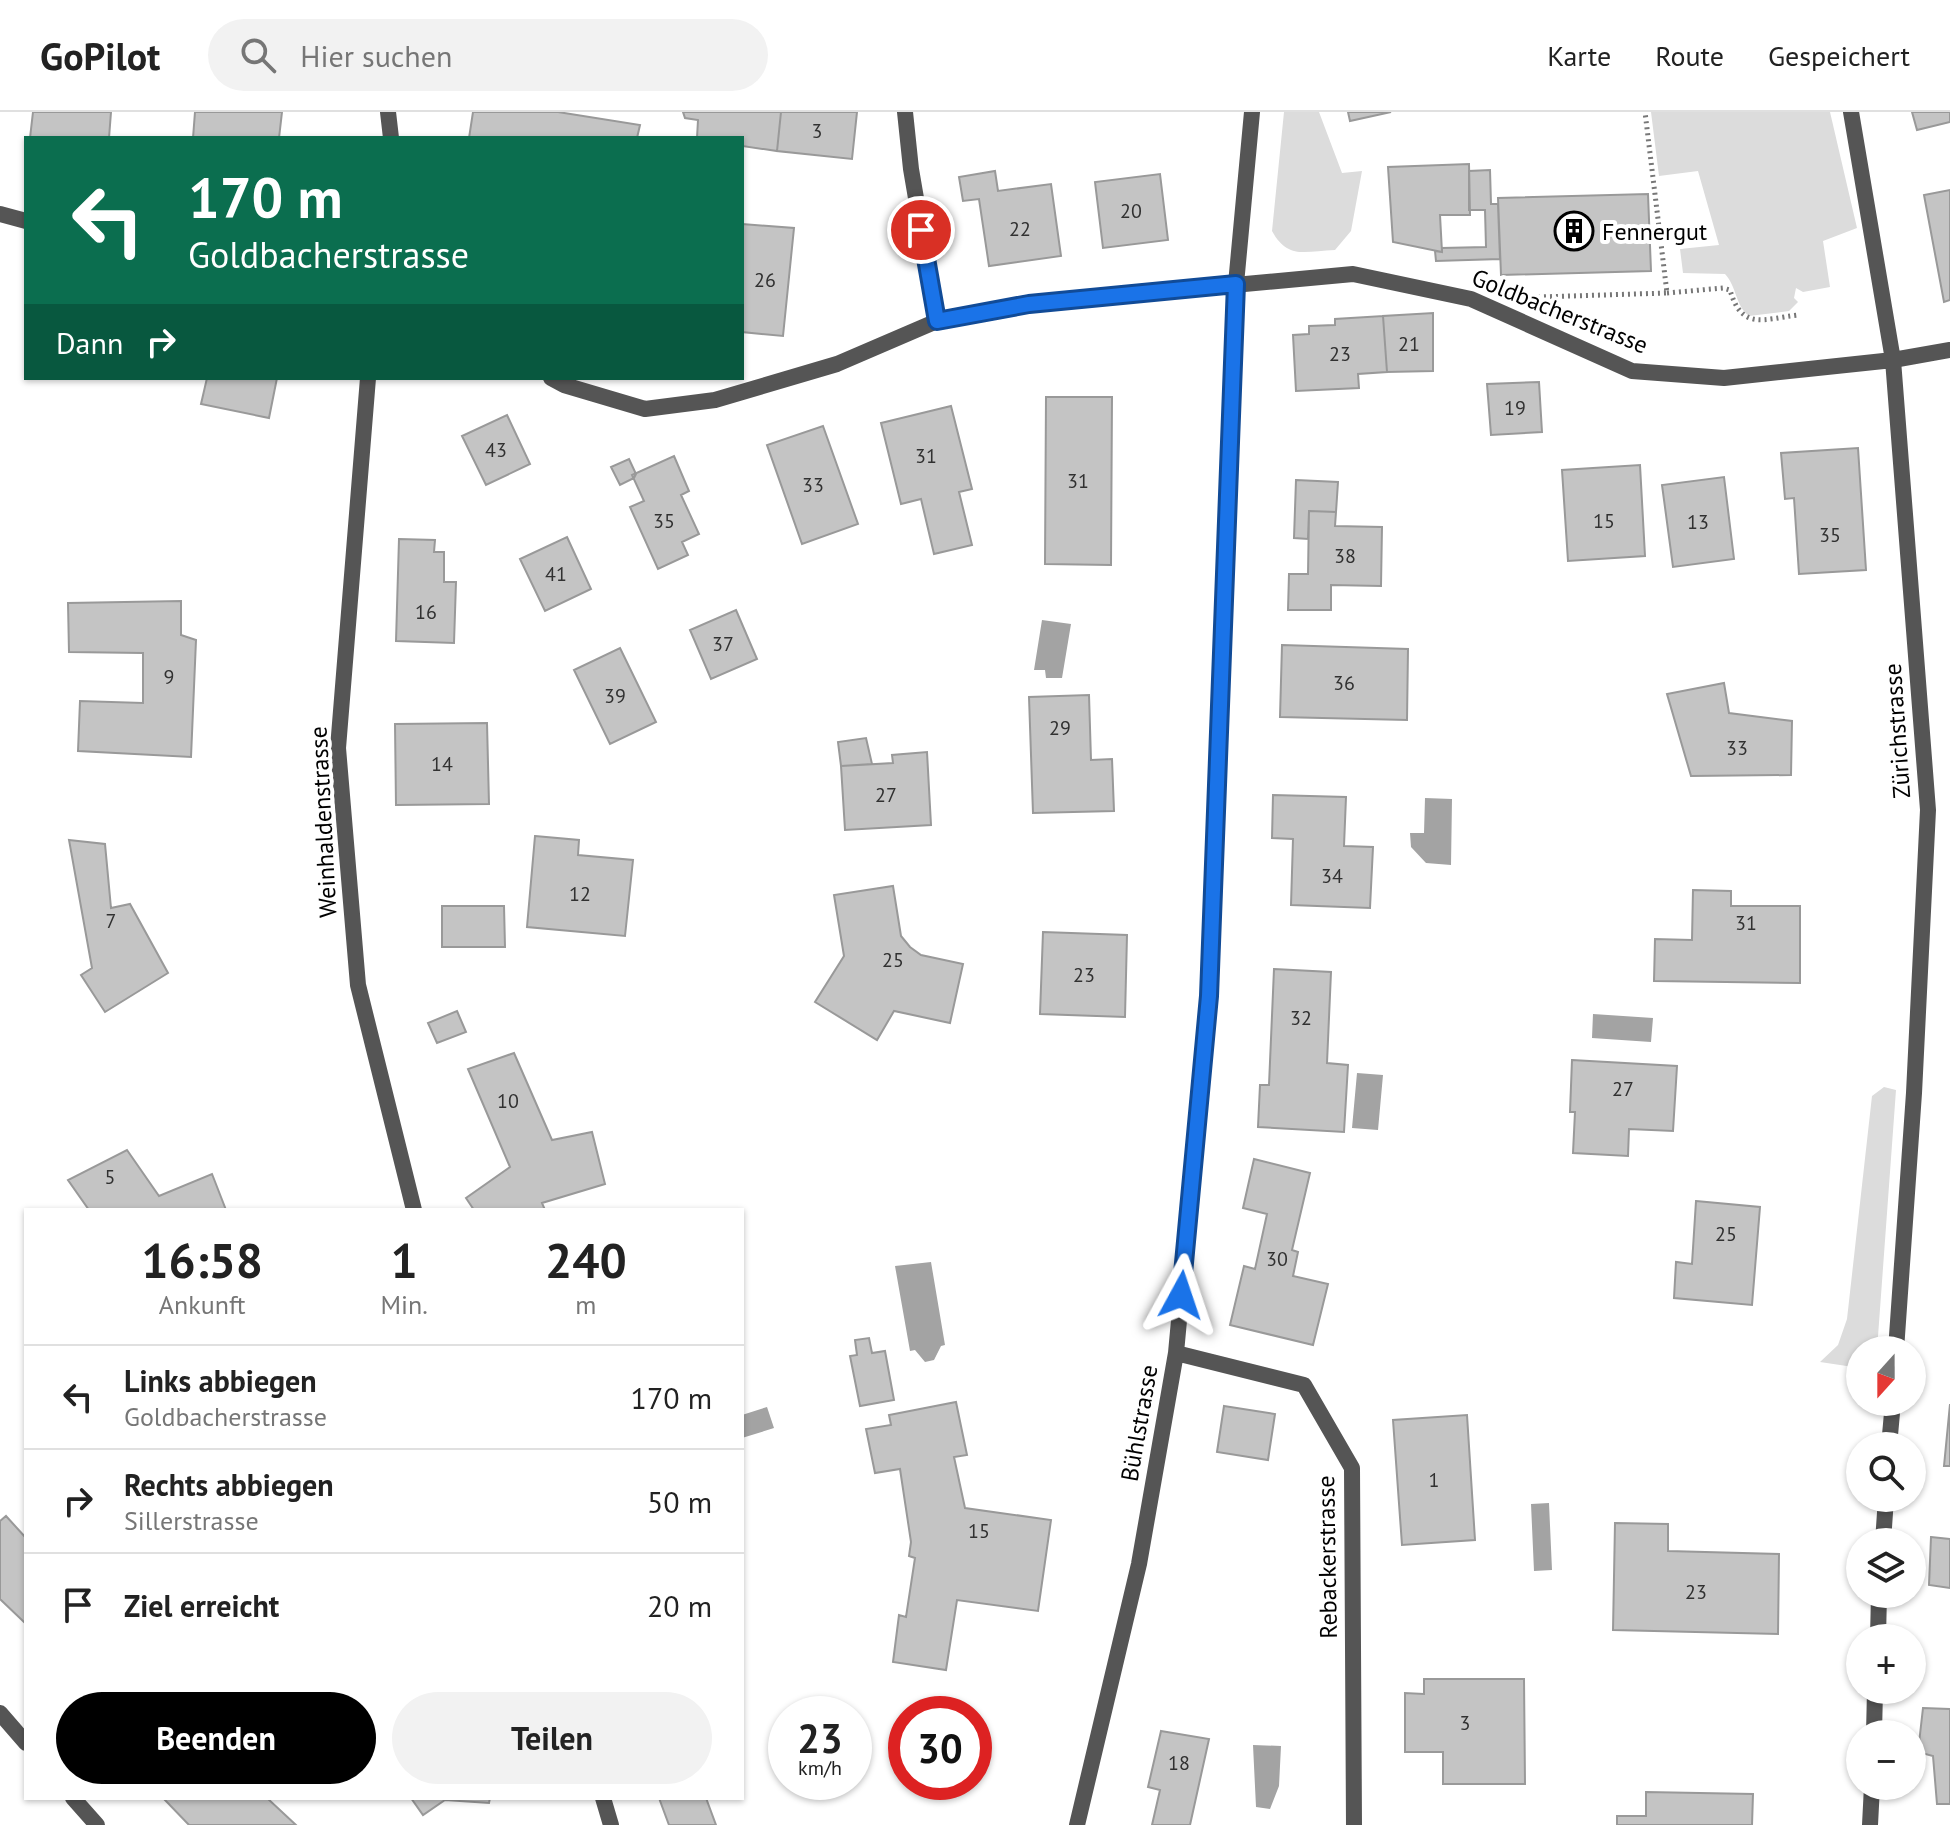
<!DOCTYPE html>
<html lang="de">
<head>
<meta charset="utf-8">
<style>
	body { margin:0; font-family:"PT Sans",sans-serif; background:#f2f2f2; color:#222; height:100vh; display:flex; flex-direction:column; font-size:30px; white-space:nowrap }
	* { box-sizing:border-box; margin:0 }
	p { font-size:26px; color:#767676 }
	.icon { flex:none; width:44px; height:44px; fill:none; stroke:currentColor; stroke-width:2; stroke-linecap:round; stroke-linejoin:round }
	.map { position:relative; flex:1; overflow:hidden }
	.details { position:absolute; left:24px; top:1096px; width:720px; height:592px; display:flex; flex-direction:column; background:#fff; border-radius:0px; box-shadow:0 2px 6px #0004 }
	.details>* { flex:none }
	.guide { position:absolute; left:24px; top:24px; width:720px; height:244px; border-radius:0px; box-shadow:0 2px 6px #0004; background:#0b6e4f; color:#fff; overflow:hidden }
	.needle { width:52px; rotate:201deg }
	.controls { position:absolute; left:1846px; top:1224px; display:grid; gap:16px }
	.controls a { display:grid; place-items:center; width:80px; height:80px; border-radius:50%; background:#fff; box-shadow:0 2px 6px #0004; font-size:40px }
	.speed { position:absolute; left:768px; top:1584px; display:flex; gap:16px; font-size:40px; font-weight:700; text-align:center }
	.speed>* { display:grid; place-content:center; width:104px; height:104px; border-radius:50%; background:#fff; box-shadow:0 2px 6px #0004; line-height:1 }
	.speed small { font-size:20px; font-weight:400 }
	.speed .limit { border:12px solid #d22; background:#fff; color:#111 }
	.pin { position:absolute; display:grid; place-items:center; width:68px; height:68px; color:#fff; margin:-34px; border:4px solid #fff; border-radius:50%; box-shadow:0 2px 8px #0007 }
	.me { position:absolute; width:88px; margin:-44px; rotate:5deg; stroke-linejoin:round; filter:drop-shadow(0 0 6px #0008) }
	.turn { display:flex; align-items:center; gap:28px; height:168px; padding:0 32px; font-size:36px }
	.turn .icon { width:104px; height:104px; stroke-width:2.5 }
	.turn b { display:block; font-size:56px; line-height:68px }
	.then { display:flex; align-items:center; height:76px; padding:0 32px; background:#0003; gap:16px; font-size:30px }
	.eta { display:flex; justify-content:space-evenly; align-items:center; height:136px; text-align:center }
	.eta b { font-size:48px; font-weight:800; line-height:56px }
	.action { display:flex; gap:16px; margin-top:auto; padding:16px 32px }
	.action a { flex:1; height:92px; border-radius:48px; background:#000; color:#fff; font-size:32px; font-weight:800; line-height:92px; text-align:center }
	.action a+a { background:#f2f2f2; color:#222 }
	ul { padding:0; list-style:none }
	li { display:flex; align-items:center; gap:24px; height:104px; padding:0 32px; border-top:2px solid #e0e0e0 }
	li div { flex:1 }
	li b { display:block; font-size:30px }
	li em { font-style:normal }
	header { display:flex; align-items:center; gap:48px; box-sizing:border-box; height:112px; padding:0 40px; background:#fff; border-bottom:2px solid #e0e0e0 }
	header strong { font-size:38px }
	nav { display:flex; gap:44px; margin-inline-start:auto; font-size:28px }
	.search { width:560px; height:72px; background:#f2f2f2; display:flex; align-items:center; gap:20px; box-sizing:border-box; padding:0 28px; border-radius:44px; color:#767676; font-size:30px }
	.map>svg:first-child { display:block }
	.green { fill:#dcdcdc }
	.water { fill:#a3a3a3 }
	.building { fill:#c4c4c4; stroke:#999; stroke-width:2 }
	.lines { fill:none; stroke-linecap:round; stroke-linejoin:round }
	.path { stroke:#777; stroke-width:5; stroke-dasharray:2 4; stroke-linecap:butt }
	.minor { stroke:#555; stroke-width:16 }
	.route-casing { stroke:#114b97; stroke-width:20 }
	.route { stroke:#1a73e8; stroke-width:14 }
	.labels { text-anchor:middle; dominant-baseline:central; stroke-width:8; stroke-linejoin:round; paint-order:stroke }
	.number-label { font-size:20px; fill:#313131 }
	.poi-label { font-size:24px; fill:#000; stroke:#fff; text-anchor:start }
	.street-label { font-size:24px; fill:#000; stroke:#fff }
</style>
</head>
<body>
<header>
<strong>GoPilot</strong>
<div class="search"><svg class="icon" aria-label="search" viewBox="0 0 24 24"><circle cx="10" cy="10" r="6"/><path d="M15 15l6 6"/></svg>Hier suchen</div>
<nav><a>Karte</a><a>Route</a><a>Gespeichert</a></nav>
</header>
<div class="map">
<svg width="1950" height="1713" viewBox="0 0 1950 1713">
	<rect width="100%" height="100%" fill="#fff"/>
	<path class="green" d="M 1284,0 L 1319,0 L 1342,61 L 1362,59 L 1351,119 L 1335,138 C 1305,139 1288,148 1272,119 Z
		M 1651,0 L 1830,0 L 1857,116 L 1823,129 L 1830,175 L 1803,180 L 1796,176 L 1794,186 L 1798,190 L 1789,199 L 1749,204 C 1735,193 1737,175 1725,162 L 1683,161 L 1680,137 L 1719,133 L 1698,59 L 1659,64 Z
		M 1884,975 L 1896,978 L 1877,1238 L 1860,1238 L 1860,1256 L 1820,1250 L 1838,1233 L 1847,1207 L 1872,984 Z"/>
	<path class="water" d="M 1042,508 L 1071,512 L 1062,566 L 1046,566 L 1045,558 L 1034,558 Z
		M 1425,686 L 1452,687 L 1451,753 L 1426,751 L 1411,735 L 1410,721 L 1424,721 Z
		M 1593,902 L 1653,906 L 1651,930 L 1592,926 Z
		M 1357,961 L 1383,963 L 1378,1018 L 1352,1016 Z
		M 931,1150 L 945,1233 L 941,1234 L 934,1248 L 925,1250 L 915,1238 L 910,1239 L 895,1154 Z
		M 767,1295 L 774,1316 L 742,1326 L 742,1303 Z
		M 1549,1391 L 1552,1458 L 1534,1459 L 1531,1392 Z
		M 1253,1633 L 1281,1634 L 1279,1674 L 1270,1697 L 1256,1695 Z"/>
	<path class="building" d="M 33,0 L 111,0 L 109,26 L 30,26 Z
		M 195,0 L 282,0 L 279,26 L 193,26 Z
		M 473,0 L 558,0 L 640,13 L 637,26 L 469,26 Z
		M 683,0 L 781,0 L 777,39 L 742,34 L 742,26 L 697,26 L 698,8 L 685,6 Z
		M 781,0 L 857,0 L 852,47 L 777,39 Z
		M 1348,0 L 1391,0 L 1350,9 Z
		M 1912,0 L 1950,0 L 1950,10 L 1917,18 Z
		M 1469,52 L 1470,103 L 1440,103 L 1442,140 L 1393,130 L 1388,55 Z
		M 1490,58 L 1491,92 L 1498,92 L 1500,147 L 1436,149 L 1435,139 L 1442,140 L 1442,136 L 1486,135 L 1485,98 L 1469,98 L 1469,59 Z
		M 995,59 L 998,79 L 1051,72 L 1061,144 L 989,154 L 979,87 L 963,89 L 959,65 Z
		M 1160,62 L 1168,128 L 1103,136 L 1095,70 Z
		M 1950,78 L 1950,188 L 1944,190 L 1924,83 Z
		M 1648,82 L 1651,159 L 1501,163 L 1498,86 Z
		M 742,112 L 794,116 L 783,224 L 742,220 Z
		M 1433,201 L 1433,259 L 1387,260 L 1383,204 Z
		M 1383,204 L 1387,260 L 1358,262 L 1359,276 L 1296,279 L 1293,223 L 1309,222 L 1309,214 L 1335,213 L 1335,207 Z
		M 207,266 L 277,266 L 269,306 L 201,292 Z
		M 1539,270 L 1542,320 L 1491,323 L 1487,272 Z
		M 1046,285 L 1112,285 L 1111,453 L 1045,452 Z
		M 951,294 L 972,377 L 959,380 L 972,433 L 934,442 L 921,387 L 901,392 L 881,311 Z
		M 507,303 L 530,352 L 486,373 L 462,324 Z
		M 823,314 L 858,412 L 802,432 L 767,333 Z
		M 1858,336 L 1866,458 L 1799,462 L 1794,386 L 1785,387 L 1781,341 Z
		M 674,344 L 689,379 L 681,383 L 699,422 L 682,430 L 688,443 L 658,457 L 630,395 L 644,389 L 632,363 Z
		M 629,347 L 636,362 L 634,366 L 620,373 L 611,355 Z
		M 1640,353 L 1645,444 L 1568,449 L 1562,358 Z
		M 1724,365 L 1734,447 L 1673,455 L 1662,373 Z
		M 1296,368 L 1338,370 L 1336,400 L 1309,399 L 1308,427 L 1294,426 Z
		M 1309,399 L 1336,400 L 1335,414 L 1382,415 L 1381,474 L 1331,473 L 1331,498 L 1288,498 L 1289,462 L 1308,462 Z
		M 567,425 L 591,477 L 545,499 L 520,447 Z
		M 399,427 L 435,428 L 434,440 L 444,440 L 444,470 L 456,470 L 454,531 L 396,529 Z
		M 181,489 L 181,523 L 196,528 L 191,645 L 78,639 L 80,589 L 143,591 L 143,541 L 69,540 L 68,491 Z
		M 736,498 L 757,547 L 711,567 L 690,518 Z
		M 1282,533 L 1408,537 L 1407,608 L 1280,605 Z
		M 620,536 L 656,610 L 610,632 L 574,558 Z
		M 1724,571 L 1729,601 L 1792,609 L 1791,663 L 1691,664 L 1667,582 Z
		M 1089,583 L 1091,648 L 1112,647 L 1114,699 L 1033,701 L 1029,585 Z
		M 487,611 L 489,692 L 396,693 L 395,612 Z
		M 866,626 L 872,652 L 841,654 L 838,630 Z
		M 927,640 L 931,713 L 845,718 L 841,654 L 893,651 L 892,643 Z
		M 1273,683 L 1346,685 L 1344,734 L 1373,735 L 1370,796 L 1291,793 L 1293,727 L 1272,726 Z
		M 535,724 L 579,728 L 578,743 L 633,748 L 625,824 L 527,815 Z
		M 69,728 L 105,732 L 111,796 L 130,792 L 168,861 L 105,900 L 81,863 L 92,856 Z
		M 893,774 L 901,824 L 910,835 L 921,843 L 963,852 L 950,911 L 894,899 L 877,928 L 815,890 L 844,844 L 834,783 Z
		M 1693,778 L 1731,779 L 1731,794 L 1800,794 L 1800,871 L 1654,869 L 1655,827 L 1692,828 Z
		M 442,794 L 504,794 L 505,835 L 442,835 Z
		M 1043,820 L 1127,823 L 1125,905 L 1040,902 Z
		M 1274,857 L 1331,860 L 1327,951 L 1348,953 L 1344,1020 L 1258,1015 L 1260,973 L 1269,973 Z
		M 457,899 L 466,920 L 437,931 L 428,911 Z
		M 514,941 L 552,1028 L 592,1020 L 605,1072 L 542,1091 L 545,1098 L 474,1098 L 466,1086 L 510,1055 L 468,957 Z
		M 1572,948 L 1677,954 L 1673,1019 L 1629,1017 L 1628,1044 L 1573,1041 L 1575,1000 L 1570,1000 Z
		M 127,1038 L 159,1084 L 212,1062 L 226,1098 L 89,1098 L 68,1068 Z
		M 1254,1047 L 1310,1061 L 1292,1138 L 1298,1140 L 1293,1164 L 1328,1172 L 1313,1233 L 1230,1213 L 1244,1154 L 1255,1157 L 1267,1102 L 1243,1096 Z
		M 1696,1089 L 1760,1095 L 1752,1193 L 1674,1186 L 1676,1150 L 1692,1152 Z
		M 869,1226 L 872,1241 L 885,1239 L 894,1288 L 860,1294 L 850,1244 L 857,1243 L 855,1228 Z
		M 956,1290 L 967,1343 L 954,1345 L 965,1396 L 1051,1408 L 1038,1499 L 957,1488 L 946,1558 L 893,1550 L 899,1503 L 906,1505 L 915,1446 L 909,1444 L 911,1430 L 900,1357 L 875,1361 L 866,1317 L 891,1313 L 889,1303 Z
		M 1950,1292 L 1950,1354 L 1944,1354 Z
		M 1224,1294 L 1275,1302 L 1268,1348 L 1217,1340 Z
		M 1467,1303 L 1475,1428 L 1402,1433 L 1393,1308 Z
		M 6,1404 L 26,1426 L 26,1512 L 0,1487 L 0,1409 Z
		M 1615,1411 L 1668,1412 L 1668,1439 L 1779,1442 L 1778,1522 L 1613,1518 Z
		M 1931,1425 L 1950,1427 L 1950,1476 L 1929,1473 Z
		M 1424,1567 L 1524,1567 L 1525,1672 L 1443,1672 L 1443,1640 L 1405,1640 L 1405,1581 L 1424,1582 Z
		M 1923,1596 L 1950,1597 L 1950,1692 L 1937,1692 L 1933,1644 L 1918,1640 Z
		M 1161,1619 L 1209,1627 L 1190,1713 L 1152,1713 L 1160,1678 L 1148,1675 Z
		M 1646,1680 L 1753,1682 L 1752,1713 L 1617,1713 L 1617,1704 L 1646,1704 Z
		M 163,1686 L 267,1686 L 296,1713 L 189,1713 Z
		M 411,1686 L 490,1686 L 489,1691 L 445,1688 L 423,1703 Z
		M 659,1686 L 706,1686 L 716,1713 L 669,1713 Z"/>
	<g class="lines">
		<path class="path" d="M 1667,181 L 1723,176 L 1730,178 C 1742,219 1763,207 1798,203
			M 1538,185 L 1667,181 L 1645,0"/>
		<path class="minor" d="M 388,0 L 391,26
			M 905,0 L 911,57 L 937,209
			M 1851,0 L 1893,248 L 1928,698 L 1914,981 L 1896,1238
			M 0,102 L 26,109
			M 368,266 L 338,636 L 358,873 L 414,1098
			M 551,266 L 564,273 L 645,297 L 715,288 L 837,252 L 937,209 L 1029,192 L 1353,162 L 1471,187 L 1632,259 L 1724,266 L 1893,248 L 1950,238
			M 1176,1241 L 1304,1273 L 1352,1356 L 1354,1713
			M 1889,1334 L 1893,1290
			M 1883,1430 L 1886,1386
			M 1878,1526 L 1879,1482
			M 0,1601 L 26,1631
			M 1874,1622 L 1875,1578
			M 73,1686 L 97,1713
			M 603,1686 L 611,1713
			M 1077,1713 L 1139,1452 L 1176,1241 L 1209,884 L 1236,172 L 1252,0
			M 1870,1713 L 1872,1674"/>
	</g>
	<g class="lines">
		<g class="route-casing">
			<path id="route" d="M 921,118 L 937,209 L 1029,192 L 1236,172 L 1209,884 L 1181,1183"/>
		</g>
		<use href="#route" class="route"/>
	</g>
	<defs>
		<g id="building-ring" transform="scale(2)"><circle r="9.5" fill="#fff" stroke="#000" stroke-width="1.5"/><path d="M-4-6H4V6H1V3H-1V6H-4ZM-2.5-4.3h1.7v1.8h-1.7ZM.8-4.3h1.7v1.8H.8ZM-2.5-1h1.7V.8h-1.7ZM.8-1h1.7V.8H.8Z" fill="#000"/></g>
	</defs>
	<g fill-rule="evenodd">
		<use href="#building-ring" x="1574" y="119"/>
	</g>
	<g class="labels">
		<g class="number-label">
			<text x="817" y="19">3</text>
			<text x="1131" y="99">20</text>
			<text x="1020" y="117">22</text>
			<text x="765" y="168">26</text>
			<text x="1409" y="232">21</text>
			<text x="1340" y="242">23</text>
			<text x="1515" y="296">19</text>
			<text x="496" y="338">43</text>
			<text x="926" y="344">31</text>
			<text x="1078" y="369">31</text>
			<text x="813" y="373">33</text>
			<text x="664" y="409">35</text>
			<text x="1604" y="409">15</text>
			<text x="1698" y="410">13</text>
			<text x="1830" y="423">35</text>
			<text x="1345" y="444">38</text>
			<text x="556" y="462">41</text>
			<text x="426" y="500">16</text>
			<text x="723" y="532">37</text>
			<text x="169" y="565">9</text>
			<text x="1344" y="571">36</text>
			<text x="615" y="584">39</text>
			<text x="1060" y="616">29</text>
			<text x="1737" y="636">33</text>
			<text x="442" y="652">14</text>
			<text x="886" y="683">27</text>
			<text x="1332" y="764">34</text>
			<text x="580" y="782">12</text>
			<text x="111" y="809">7</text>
			<text x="1746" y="811">31</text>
			<text x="893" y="848">25</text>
			<text x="1084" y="863">23</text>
			<text x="1301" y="906">32</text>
			<text x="1623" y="977">27</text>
			<text x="508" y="989">10</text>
			<text x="110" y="1065">5</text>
			<text x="1726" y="1122">25</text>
			<text x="1277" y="1147">30</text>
			<text x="1434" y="1368">1</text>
			<text x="979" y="1419">15</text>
			<text x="1696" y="1480">23</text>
			<text x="1465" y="1611">3</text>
			<text x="1179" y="1651">18</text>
		</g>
		<g class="poi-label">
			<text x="1602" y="119">Fennergut</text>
		</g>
		<g class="street-label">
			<text transform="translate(1560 199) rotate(22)">Goldbacherstrasse</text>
			<text transform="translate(1897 619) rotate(-94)">Zürichstrasse</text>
			<text transform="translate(323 710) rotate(-93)">Weinhaldenstrasse</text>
			<text transform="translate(1139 1311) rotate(-80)">Bühlstrasse</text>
			<text transform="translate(1327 1445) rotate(-91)">Rebackerstrasse</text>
		</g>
	</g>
</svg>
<div class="controls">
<a><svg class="needle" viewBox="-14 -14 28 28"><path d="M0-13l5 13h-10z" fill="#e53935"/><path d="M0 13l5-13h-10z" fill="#767676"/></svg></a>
<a><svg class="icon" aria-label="search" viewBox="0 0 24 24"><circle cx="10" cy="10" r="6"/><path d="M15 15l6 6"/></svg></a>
<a><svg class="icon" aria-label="layers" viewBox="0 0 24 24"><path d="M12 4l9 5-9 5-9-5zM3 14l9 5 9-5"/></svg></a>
<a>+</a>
<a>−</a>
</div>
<div class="speed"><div>23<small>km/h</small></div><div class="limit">30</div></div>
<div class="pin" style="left:921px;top:118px;background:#d93025"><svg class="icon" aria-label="arrive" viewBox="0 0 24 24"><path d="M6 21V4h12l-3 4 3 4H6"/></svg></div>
<svg class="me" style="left:1181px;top:1183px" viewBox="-20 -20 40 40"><path d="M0-17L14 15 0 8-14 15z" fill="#1a73e8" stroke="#fff" stroke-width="4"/></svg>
<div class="guide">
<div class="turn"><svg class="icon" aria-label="left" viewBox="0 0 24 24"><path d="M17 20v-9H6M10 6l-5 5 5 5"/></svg><div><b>170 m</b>Goldbacherstrasse</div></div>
<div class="then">Dann<svg class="icon" aria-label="right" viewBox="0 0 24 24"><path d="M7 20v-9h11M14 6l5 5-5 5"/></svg></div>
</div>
<section class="details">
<div class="eta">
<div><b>16:58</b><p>Ankunft</p></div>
<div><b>1</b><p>Min.</p></div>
<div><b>240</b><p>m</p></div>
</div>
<ul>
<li><svg class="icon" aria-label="left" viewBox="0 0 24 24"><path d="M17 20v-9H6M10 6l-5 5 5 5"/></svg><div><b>Links abbiegen</b><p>Goldbacherstrasse</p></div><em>170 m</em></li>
<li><svg class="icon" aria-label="right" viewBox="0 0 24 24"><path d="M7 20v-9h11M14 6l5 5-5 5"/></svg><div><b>Rechts abbiegen</b><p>Sillerstrasse</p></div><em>50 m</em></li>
<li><svg class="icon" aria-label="arrive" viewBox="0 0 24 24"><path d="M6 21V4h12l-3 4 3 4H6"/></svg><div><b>Ziel erreicht</b></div><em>20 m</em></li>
</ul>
<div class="action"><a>Beenden</a><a>Teilen</a></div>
</section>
</div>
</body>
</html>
